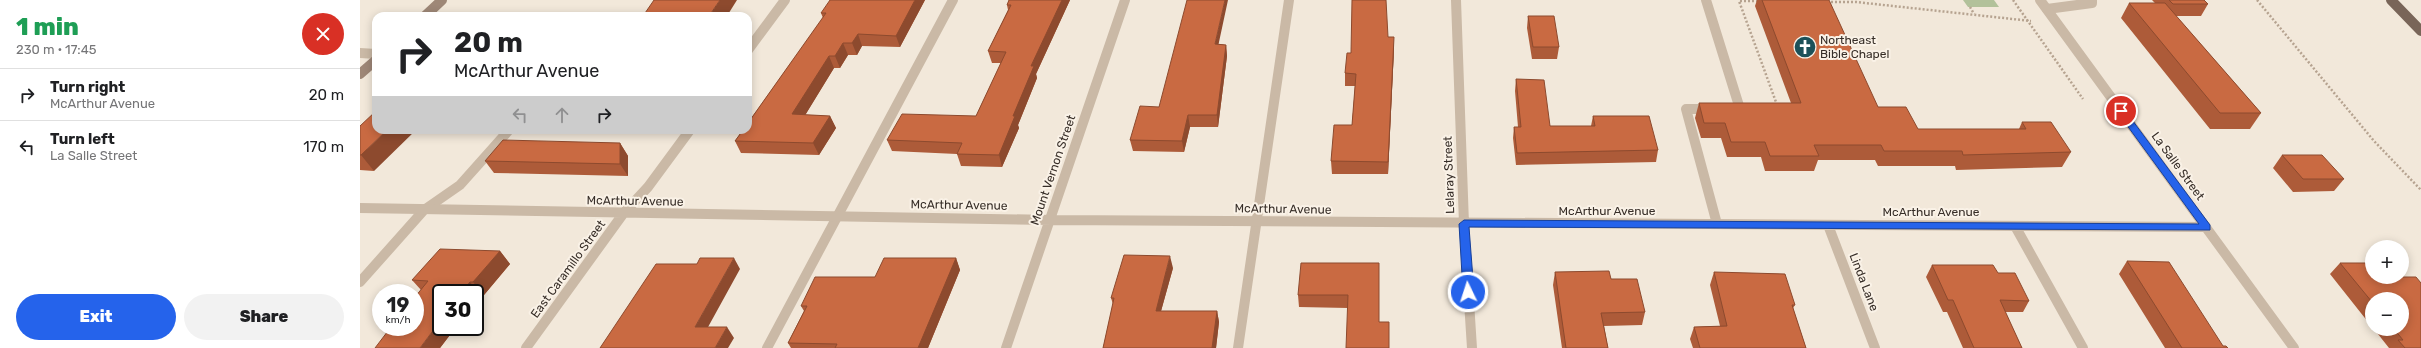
<!DOCTYPE html>
<html lang="en">
<head>
<meta charset="utf-8">
<style>
	body { margin:0; font-family:Rubik,sans-serif; background:#f2f2f2; color:#202124; height:100vh; display:flex; flex-direction:column; font-size:15px; white-space:nowrap }
	* { box-sizing:border-box; margin:0 }
	p { font-size:13px; color:#757577 }
	.icon { flex:none; width:22px; height:22px; fill:none; stroke:currentColor; stroke-width:2; stroke-linecap:round; stroke-linejoin:round }
	.map { position:relative; flex:1; overflow:hidden }
	.drawer { display:flex; flex-direction:column; background:#fff; width:360px }
	.drawer>* { flex:none }
	.banner { position:absolute; left:12px; top:12px; width:380px; height:122px; border-radius:12px; box-shadow:0 2px 10px #0003; background:#fff; color:#202124; overflow:hidden }
	.buttons { position:absolute; left:2005px; top:240px; display:grid; gap:8px }
	.buttons a { display:grid; place-items:center; width:44px; height:44px; border-radius:50%; background:#fff; box-shadow:0 2px 10px #0003; font-size:20px }
	.speed { position:absolute; left:12px; top:284px; display:flex; gap:8px; font-size:20px; font-weight:700; text-align:center }
	.speed>* { display:grid; place-content:center; width:52px; height:52px; border-radius:50%; background:#fff; box-shadow:0 2px 10px #0003; line-height:1 }
	.speed small { font-size:10px; font-weight:400 }
	.speed .limit { border:2px solid #111; border-radius:6px; background:#fff; color:#111 }
	.pin { position:absolute; display:grid; place-items:center; width:34px; height:34px; color:#fff; margin:-17px; border:2px solid #fff; border-radius:50%; box-shadow:0 1px 4px #0007 }
	.me { position:absolute; width:44px; margin:-22px; rotate:356deg; stroke-linejoin:round; filter:drop-shadow(0 0 3px #0008) }
	.turn { display:flex; align-items:center; gap:14px; height:84px; padding:0 16px; font-size:18px }
	.turn .icon { width:52px; height:52px; stroke-width:2.5 }
	.turn b { display:block; font-size:28px; line-height:34px }
	.lanes { display:flex; align-items:center; height:38px; padding:0 16px; background:#0003; justify-content:center; gap:20px; direction:ltr }
	.lanes .off { opacity:.35 }
	.round { display:grid; place-items:center; flex:none; width:42px; height:42px; border-radius:21px; background:#f2f2f2 }
	.headline { display:flex; align-items:center; justify-content:space-between; height:68px; padding:0 16px }
	h1 { font-size:24px; font-weight:800; line-height:30px; color:#1e9e55 }
	.button { display:flex; gap:8px; margin-top:auto; padding:8px 16px }
	.button a { flex:1; height:46px; border-radius:24px; background:#2563eb; color:#fff; font-size:16px; font-weight:800; line-height:46px; text-align:center }
	.button a+a { background:#f2f2f2; color:#202124 }
	ul { padding:0; list-style:none }
	li { display:flex; align-items:center; gap:12px; height:52px; padding:0 16px; border-top:1px solid #e0e0e0 }
	li div { flex:1 }
	li b { display:block; font-size:15px }
	li em { font-style:normal }
	main { display:flex; flex:1; min-height:0 }
	.map>svg:first-child { display:block }
	.green { fill:#b2c19a }
	.lines { fill:none; stroke-linecap:round; stroke-linejoin:round }
	.path { stroke:#b6a390; stroke-width:2.5; stroke-dasharray:2 2; stroke-linecap:butt }
	.lane { stroke:#cab9a6; stroke-width:10 }
	.street { stroke:#cab9a6; stroke-width:10 }
	.secondary { stroke:#9e8777; stroke-width:10 }
	.primary { stroke:#796558; stroke-width:10 }
	.wall { fill:#ad5b39 }
	.shaded-wall { fill:#8d4a2e }
	.building { fill:#c96a42; stroke:#8d4a2e }
	.route { fill:#2563eb; stroke:#184099 }
	.labels { text-anchor:middle; dominant-baseline:central; stroke-width:4; stroke-linejoin:round; paint-order:stroke }
	.poi-label { font-size:12px; fill:#362d27; stroke:#faf2e7; text-anchor:start }
	.street-label { font-size:12px; fill:#362d27; stroke:#faf2e7 }
</style>
</head>
<body>
<main>
<section class="drawer">
<div class="headline"><div><h1>1 min</h1><p>230 m · 17:45</p></div><a class="round" style="background:#d93025;color:#fff"><svg class="icon" aria-label="close" viewBox="0 0 24 24"><path d="M6 6l12 12M18 6L6 18"/></svg></a></div>
<ul>
<li><svg class="icon" aria-label="right" viewBox="0 0 24 24"><path d="M7 20v-9h11M14 6l5 5-5 5"/></svg><div><b>Turn right</b><p>McArthur Avenue</p></div><em>20 m</em></li>
<li><svg class="icon" aria-label="left" viewBox="0 0 24 24"><path d="M17 20v-9H6M10 6l-5 5 5 5"/></svg><div><b>Turn left</b><p>La Salle Street</p></div><em>170 m</em></li>
</ul>
<div class="button"><a>Exit</a><a>Share</a></div>
</section>
<div class="map">
<svg width="2061" height="348" viewBox="0 0 2061 348">
	<rect width="100%" height="100%" fill="#f2e8da"/>
	<path class="green" d="M 1603,0 L 1634,0 L 1639,7 L 1608,7 Z"/>
	<g class="lines">
		<path class="path" d="M 1653,0 L 1723,99
			M 1897,0 L 2014,141 L 2061,190
			M 1398,1 L 1379,1 L 1416,102
			M 1467,2 L 1496,2 L 1671,21
			M 1610,7 L 1614,14"/>
		<path class="lane" d="M 1346,0 L 1380,109 L 1374,109
			M 1687,9 L 1732,3 L 1732,0
			M 1350,109 L 1326,109 L 1357,224
			M 1655,226 L 1723,348
			M 0,282 L 64,210 L 100,185 L 149,130
			M 407,348 L 593,0
			M 878,348 L 929,0"/>
		<path class="street" d="M 1096,0 L 1104,224 L 1112,348
			M 1680,0 L 1934,348
			M 388,50 L 425,0
			M 0,53 L 16,54
			M 0,208 L 692,220 L 1846,227
			M 1468,225 L 1515,348
			M 166,348 L 263,214 L 288,187 L 330,130
			M 646,348 L 765,0"/>
		<path class="secondary" d="M 65,16 L 82,0
			M 0,74 L 16,60"/>
		<path class="primary" d="M 2031,0 L 2061,31"/>
	</g>
	<path class="wall" d="M 565,0 L 540,47 L 502,46 L 497,55 L 488,55 L 480,68 L 474,68 L 445,115 L 470,116 L 476,128 L 459,155 L 381,153 L 375,141 L 463,18 L 461,13 Z
		M 649,0 L 710,0 L 676,74 L 677,78 L 658,125 L 659,128 L 642,167 L 601,166 L 597,154 L 532,151 L 527,140 L 616,116 L 641,63 L 632,63 L 628,51 L 648,10 L 647,5 Z
		M 1397,0 L 1402,0 L 1518,107 L 1558,129 L 1659,129 L 1662,122 L 1711,152 L 1702,167 L 1596,170 L 1595,166 L 1518,166 L 1515,160 L 1458,160 L 1454,171 L 1405,171 L 1401,157 L 1367,157 L 1361,138 L 1341,138 L 1335,118 L 1339,103 L 1431,103 L 1395,6 Z
		M 1792,0 L 1844,0 L 1848,4 L 1841,16 L 1816,16 L 1901,113 L 1890,129 L 1850,129 L 1761,18 L 1769,3 L 1795,3 Z
		M 1168,16 L 1199,47 L 1197,59 L 1172,59 L 1167,28 Z
		M 1028,37 L 1034,49 L 1028,174 L 972,174 L 971,161 L 992,125 L 995,86 L 985,86 L 985,73 L 991,53 Z
		M 859,44 L 866,45 L 867,56 L 858,127 L 830,127 L 824,152 L 773,151 L 770,140 L 799,107 Z
		M 1156,79 L 1190,126 L 1231,126 L 1233,116 L 1298,150 L 1296,162 L 1156,165 L 1153,138 L 1154,127 L 1158,127 L 1155,91 Z
		M 0,126 L 14,171 L 0,170 Z
		M 260,143 L 268,156 L 268,176 L 134,173 L 125,161 Z
		M 1922,155 L 1984,179 L 1974,191 L 1933,192 L 1913,168 Z
		M 140,251 L 150,264 L 124,295 L 120,295 L 81,327 L 96,327 L 80,348 L 61,290 L 52,280 Z
		M 596,258 L 600,270 L 568,348 L 431,348 L 428,343 L 444,311 L 441,306 L 515,277 Z
		M 1767,261 L 1863,346 L 1868,348 L 1805,348 L 1759,274 Z
		M 1019,263 L 1019,322 L 988,308 L 939,307 L 938,295 Z
		M 1980,263 L 2012,277 L 2061,348 L 2029,348 L 2014,329 L 2042,329 L 2012,299 L 2012,327 L 1970,274 Z
		M 1572,265 L 1638,273 L 1669,301 L 1663,312 L 1645,312 L 1662,348 L 1603,348 L 1587,312 L 1583,312 L 1566,277 Z
		M 813,268 L 801,311 L 857,311 L 859,322 L 856,348 L 743,348 L 753,304 L 751,298 Z
		M 1195,272 L 1251,279 L 1285,312 L 1282,325 L 1244,326 L 1248,348 L 1202,348 L 1193,285 Z
		M 1354,272 L 1435,305 L 1433,308 L 1446,348 L 1333,348 L 1330,339 L 1334,327 L 1360,326 L 1350,285 Z"/>
	<path class="shaded-wall" d="M 360,0 L 377,0 L 367,16 L 349,16 Z
		M 555,0 L 565,0 L 540,47 L 536,36 Z
		M 702,0 L 710,0 L 676,74 L 677,78 L 658,125 L 659,128 L 642,167 L 639,155 L 671,66 Z
		M 865,0 L 868,0 L 856,56 L 855,44 Z
		M 498,34 L 502,46 L 497,55 L 492,43 Z
		M 1034,37 L 1034,49 L 1028,174 L 1028,162 Z
		M 483,43 L 488,55 L 480,68 L 475,56 Z
		M 866,45 L 867,56 L 858,127 L 857,115 Z
		M 469,56 L 474,68 L 438,127 L 432,114 Z
		M 828,115 L 830,127 L 824,152 L 822,141 Z
		M 470,116 L 476,128 L 459,155 L 453,143 Z
		M 27,130 L 56,130 L 14,171 L 1,155 Z
		M 260,143 L 268,156 L 268,176 L 260,164 Z
		M 140,251 L 150,264 L 124,295 L 113,282 Z
		M 810,256 L 813,268 L 798,322 L 796,311 Z
		M 374,258 L 380,269 L 342,338 L 335,327 Z
		M 596,258 L 600,270 L 568,348 L 558,348 Z
		M 110,282 L 120,295 L 115,302 L 115,293 L 101,293 Z
		M 857,311 L 859,322 L 856,348 L 852,348 Z
		M 81,320 L 81,327 L 96,327 L 80,348 L 60,348 Z
		M 367,327 L 374,338 L 368,348 L 355,348 Z"/>
	<path class="building" d="M 294,0 L 360,0 L 349,16 L 283,16 Z
		M 470,0 L 555,0 L 536,36 L 498,34 L 492,43 L 483,43 L 475,56 L 469,56 L 432,114 L 470,116 L 453,143 L 375,141 L 383,130 L 388,130 L 388,123 L 466,13 L 461,13 Z
		M 649,0 L 702,0 L 671,66 L 674,66 L 653,116 L 655,116 L 639,155 L 597,154 L 602,143 L 527,140 L 542,114 L 616,116 L 646,52 L 628,51 L 651,5 L 647,5 Z
		M 827,0 L 865,0 L 855,44 L 866,45 L 857,115 L 828,115 L 822,141 L 770,140 L 780,106 L 799,107 Z
		M 992,0 L 1026,0 L 1028,37 L 1034,37 L 1028,162 L 971,161 L 974,125 L 992,125 L 996,74 L 985,73 L 987,53 L 991,53 Z
		M 1402,0 L 1469,0 L 1518,107 L 1546,107 L 1558,129 L 1666,129 L 1662,122 L 1691,122 L 1711,152 L 1603,155 L 1602,151 L 1524,151 L 1521,145 L 1454,145 L 1459,156 L 1410,156 L 1405,142 L 1371,142 L 1365,123 L 1344,123 L 1339,103 L 1441,103 Z
		M 1809,0 L 1844,0 L 1848,4 L 1813,4 Z
		M 1769,3 L 1805,3 L 1901,113 L 1860,113 Z
		M 1168,16 L 1194,16 L 1199,47 L 1173,47 Z
		M 1156,79 L 1184,80 L 1190,126 L 1235,126 L 1233,116 L 1289,116 L 1298,150 L 1157,153 L 1154,127 L 1161,127 Z
		M 16,111 L 16,130 L 27,130 L 1,155 L 0,155 L 0,126 Z
		M 143,140 L 260,143 L 260,164 L 125,161 Z
		M 1922,155 L 1962,155 L 1984,179 L 1943,179 Z
		M 80,249 L 140,251 L 113,282 L 110,282 L 101,293 L 81,293 L 81,320 L 60,348 L 15,348 L 31,327 L 55,327 L 55,297 L 68,281 L 52,280 Z
		M 764,255 L 810,256 L 796,311 L 857,311 L 852,348 L 743,348 L 754,298 L 751,298 Z
		M 340,258 L 374,258 L 335,327 L 367,327 L 355,348 L 240,348 L 296,264 L 337,264 Z
		M 524,258 L 596,258 L 558,348 L 475,348 L 477,344 L 428,343 L 447,306 L 441,306 L 455,277 L 515,277 Z
		M 1767,261 L 1809,262 L 1863,346 L 1866,346 L 1868,348 L 1822,348 Z
		M 941,263 L 1019,263 L 1019,322 L 1029,322 L 1029,348 L 986,348 L 988,295 L 938,295 Z
		M 1980,263 L 2012,263 L 2012,277 L 2056,277 L 2061,283 L 2061,348 L 2045,348 L 2038,340 L 2043,340 L 2034,329 L 2042,329 L 2042,299 L 2012,299 L 2012,302 Z
		M 1572,265 L 1633,265 L 1638,273 L 1655,273 L 1669,301 L 1640,300 L 1662,348 L 1614,348 L 1593,300 L 1588,300 Z
		M 1249,271 L 1251,279 L 1277,279 L 1285,312 L 1241,313 L 1248,348 L 1206,348 L 1195,272 Z
		M 1354,272 L 1425,274 L 1435,305 L 1432,305 L 1446,348 L 1340,348 L 1334,327 L 1367,326 Z"/>
	<path class="route" d="M 1758,109 L 1764,109 L 1850,225 L 1850,230 L 1109,227 L 1114,292 L 1108,296 L 1103,292 L 1099,224 L 1104,220 L 1839,224 L 1758,113 Z"/>
	<defs>
		<g id="church-disc" transform="scale(1.15)"><circle r="9.5" fill="#1c5159" stroke="#faf2e7"/><path d="M-1.2-6h2.4v3.5h3.3v2.4h-3.3V6h-2.4V-.1h-3.3v-2.4h3.3Z" fill="#fff"/></g>
	</defs>
	<g fill-rule="evenodd">
		<use href="#church-disc" x="1445" y="47"/>
	</g>
	<g class="labels">
		<g class="poi-label">
			<text x="1460" y="40">Northeast<tspan x="1460" dy="14">Bible Chapel</tspan></text>
		</g>
		<g class="street-label">
			<text transform="translate(1818 166) rotate(54)">La Salle Street</text>
			<text transform="translate(693 170) rotate(-71)">Mount Vernon Street</text>
			<text transform="translate(1089 175) rotate(-92)">Lelaray Street</text>
			<text transform="translate(275 201) rotate(1)">McArthur Avenue</text>
			<text transform="translate(599 205) rotate(1)">McArthur Avenue</text>
			<text transform="translate(923 209) rotate(1)">McArthur Avenue</text>
			<text x="1247" y="211">McArthur Avenue</text>
			<text x="1571" y="212">McArthur Avenue</text>
			<text transform="translate(208 269) rotate(-54)">East Caramillo Street</text>
			<text transform="translate(1504 282) rotate(69)">Linda Lane</text>
		</g>
	</g>
</svg>
<div class="buttons">
<a>+</a>
<a>−</a>
</div>
<div class="speed"><div>19<small>km/h</small></div><div class="limit">30</div></div>
<div class="pin" style="left:1761px;top:111px;background:#d93025"><svg class="icon" aria-label="arrive" viewBox="0 0 24 24"><path d="M6 21V4h12l-3 4 3 4H6"/></svg></div>
<svg class="me" style="left:1108px;top:292px" viewBox="-20 -20 40 40"><circle r="17" fill="#2563eb" stroke="#fff" stroke-width="3"/><path d="M0-11L8 9 0 5-8 9z" fill="#fff"/></svg>
<div class="banner">
<div class="turn"><svg class="icon" aria-label="right" viewBox="0 0 24 24"><path d="M7 20v-9h11M14 6l5 5-5 5"/></svg><div><b>20 m</b>McArthur Avenue</div></div>
<div class="lanes"><svg class="icon off" aria-label="left" viewBox="0 0 24 24"><path d="M17 20v-9H6M10 6l-5 5 5 5"/></svg><svg class="icon off" aria-label="ahead" viewBox="0 0 24 24"><path d="M12 20V5M6 11l6-6 6 6"/></svg><svg class="icon" aria-label="right" viewBox="0 0 24 24"><path d="M7 20v-9h11M14 6l5 5-5 5"/></svg></div>
</div>
</div>
</main>
</body>
</html>
